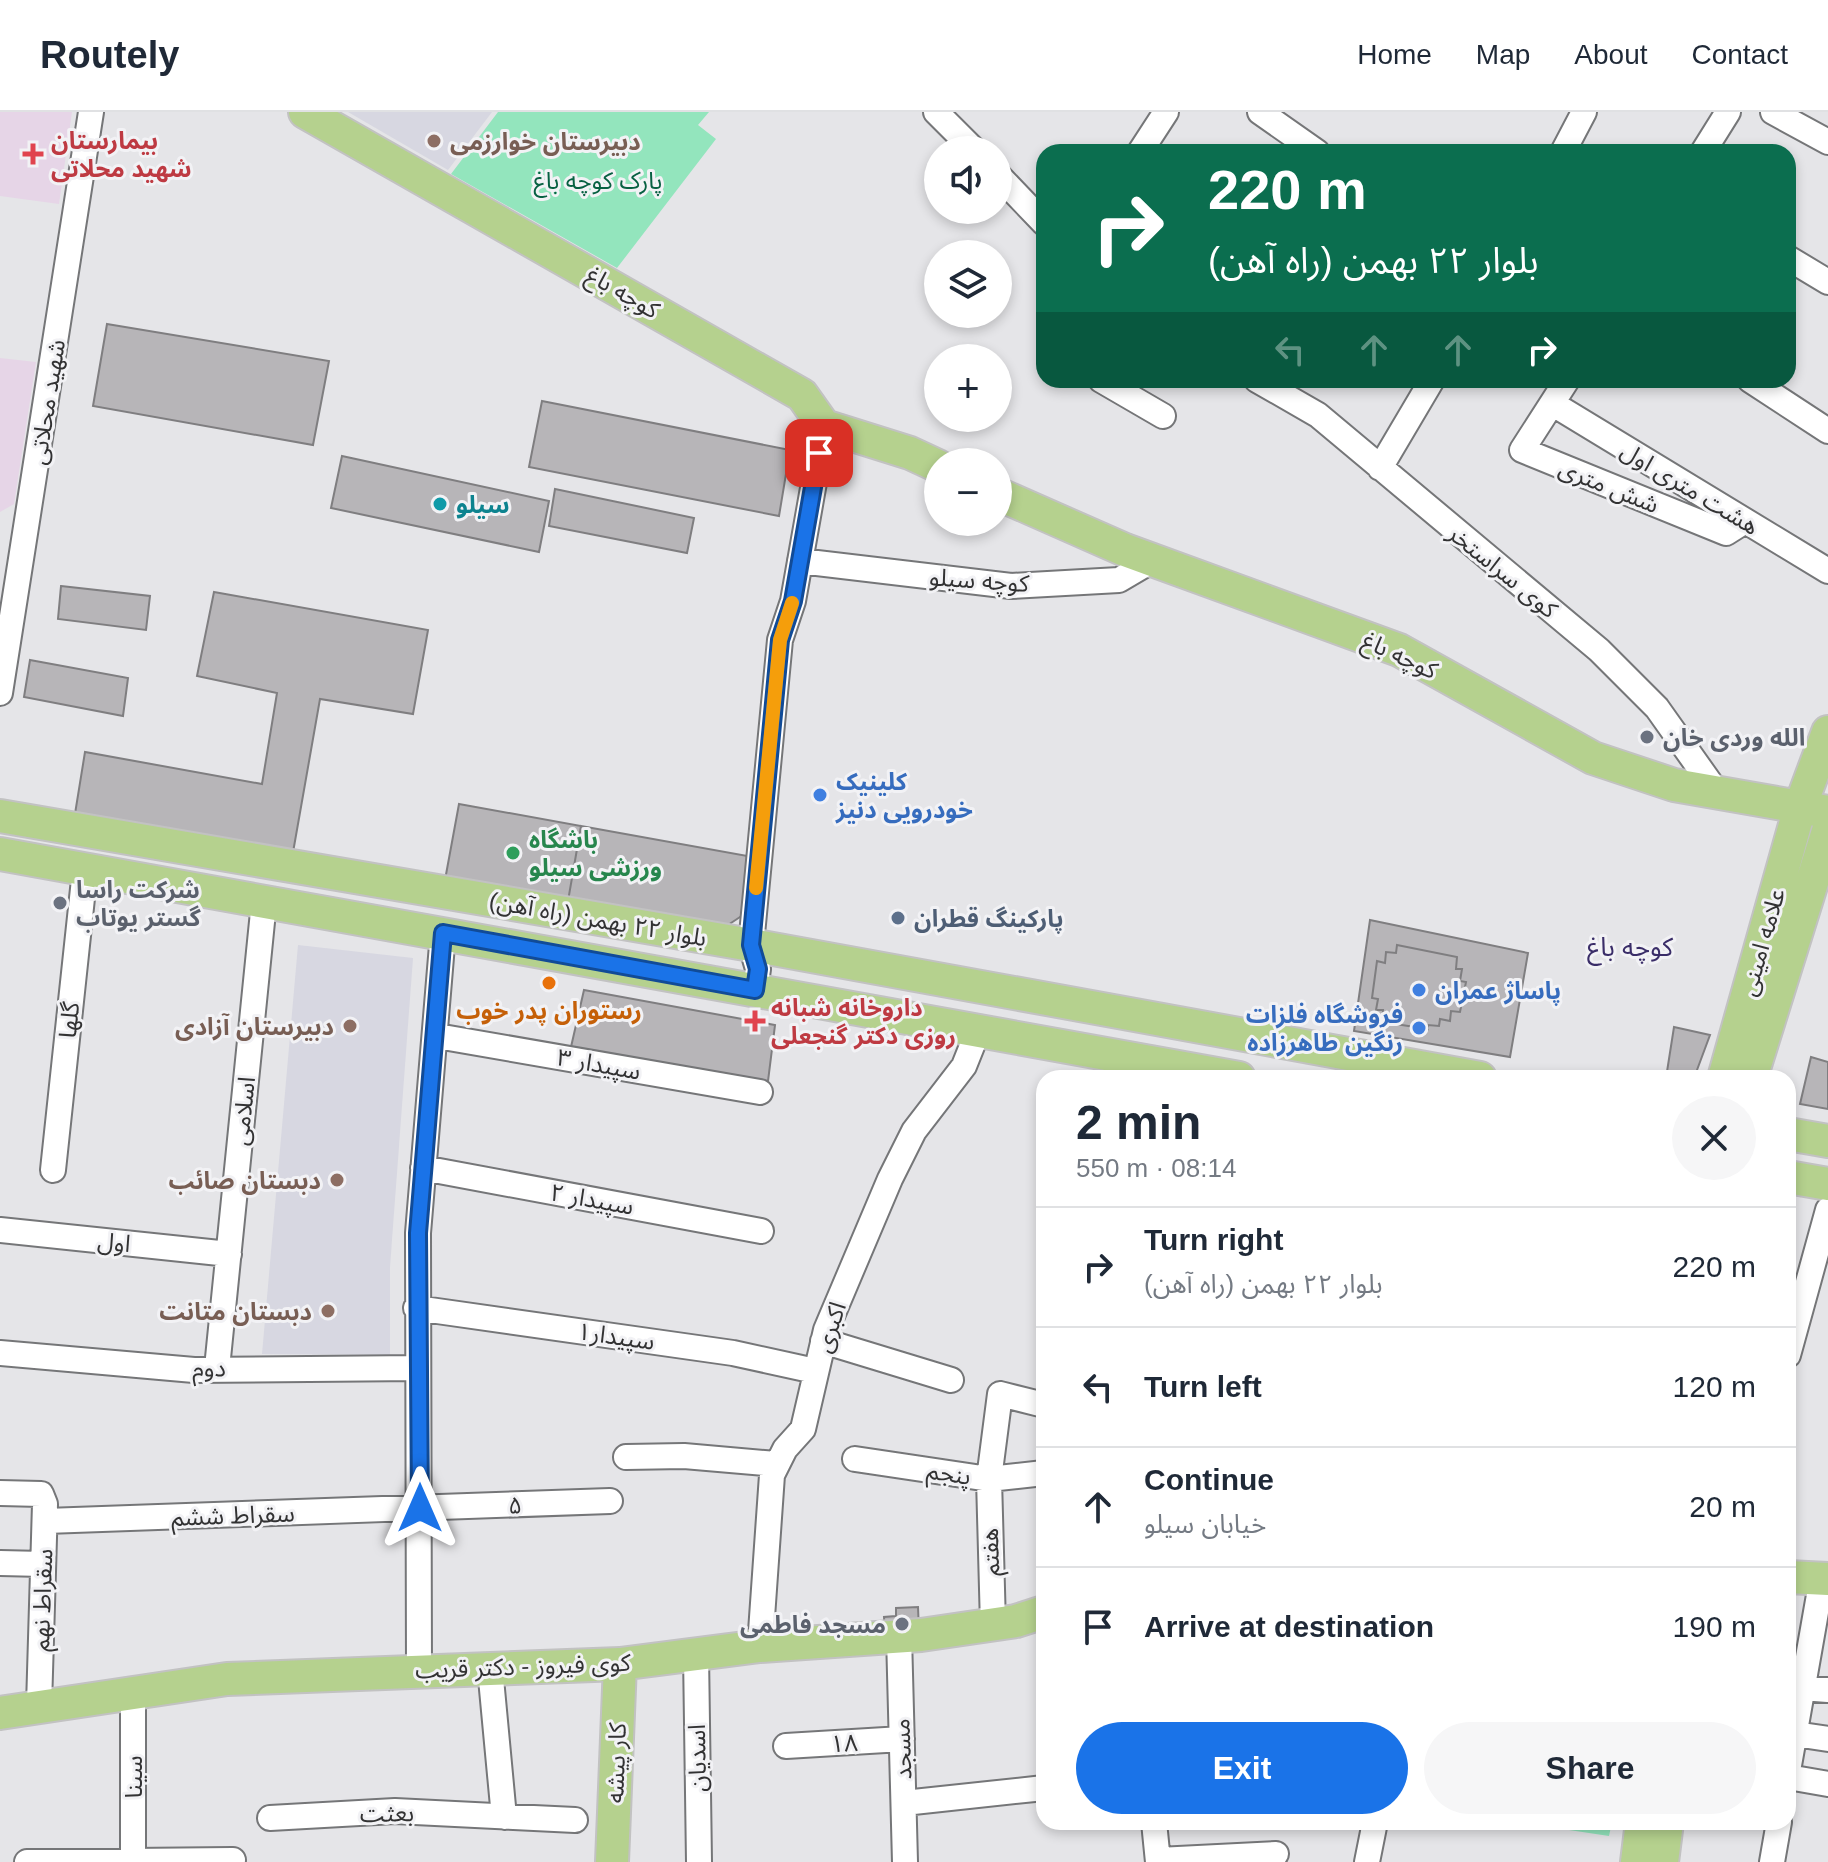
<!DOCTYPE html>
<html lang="en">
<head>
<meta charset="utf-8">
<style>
	body { margin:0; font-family:Arial,"Noto Sans Arabic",sans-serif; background:#f6f6f7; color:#1f2937; height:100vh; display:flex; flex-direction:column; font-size:30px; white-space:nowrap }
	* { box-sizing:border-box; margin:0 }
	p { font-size:26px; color:#747a83 }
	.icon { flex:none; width:44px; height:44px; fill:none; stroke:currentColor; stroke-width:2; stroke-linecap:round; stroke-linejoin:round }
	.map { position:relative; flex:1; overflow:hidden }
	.drawer { position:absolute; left:1036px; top:958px; width:760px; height:760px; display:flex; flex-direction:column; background:#fff; border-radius:24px; box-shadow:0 4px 12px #0003 }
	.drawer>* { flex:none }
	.banner { position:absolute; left:1036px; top:32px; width:760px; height:244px; border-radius:24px; box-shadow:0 4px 12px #0003; background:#0b6e4f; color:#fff; overflow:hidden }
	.tools { position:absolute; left:924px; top:24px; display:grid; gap:16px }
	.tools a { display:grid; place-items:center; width:88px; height:88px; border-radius:50%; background:#fff; box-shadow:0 4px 12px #0003; font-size:40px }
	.pin { position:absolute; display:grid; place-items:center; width:68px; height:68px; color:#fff; margin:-34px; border-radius:16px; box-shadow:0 4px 12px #0006 }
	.me { position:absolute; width:88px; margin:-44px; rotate:0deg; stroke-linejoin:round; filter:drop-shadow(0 0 6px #0008) }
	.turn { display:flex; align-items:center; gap:28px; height:168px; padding:0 40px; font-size:36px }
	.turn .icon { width:104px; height:104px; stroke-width:2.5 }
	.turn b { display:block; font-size:56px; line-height:68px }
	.lanes { display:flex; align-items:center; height:76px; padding:0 40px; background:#0003; justify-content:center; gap:40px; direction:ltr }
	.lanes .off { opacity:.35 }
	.round { display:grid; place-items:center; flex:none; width:84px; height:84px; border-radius:42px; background:#f6f6f7 }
	.headline { display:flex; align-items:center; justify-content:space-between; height:136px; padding:0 40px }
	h1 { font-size:48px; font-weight:800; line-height:60px }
	.action { display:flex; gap:16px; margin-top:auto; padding:16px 40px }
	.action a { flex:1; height:92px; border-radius:48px; background:#1a73e8; color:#fff; font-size:32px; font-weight:800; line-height:92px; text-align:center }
	.action a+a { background:#f6f6f7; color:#1f2937 }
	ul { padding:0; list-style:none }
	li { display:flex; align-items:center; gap:24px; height:120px; padding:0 40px; border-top:2px solid #e0e1e3 }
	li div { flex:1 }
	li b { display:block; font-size:30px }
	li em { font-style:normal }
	header { display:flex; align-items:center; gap:48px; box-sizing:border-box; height:112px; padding:0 40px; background:#fff; border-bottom:2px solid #e0e1e3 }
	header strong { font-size:38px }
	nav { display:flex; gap:44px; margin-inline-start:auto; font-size:28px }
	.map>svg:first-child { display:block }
	.built { fill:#d7d7e1 }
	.medical { fill:#e6d5e7 }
	.green { fill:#93e5bd }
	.building { fill:#b7b5b8; stroke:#7f7e80; stroke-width:2 }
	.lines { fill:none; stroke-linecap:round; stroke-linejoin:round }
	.minor-casing { stroke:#757678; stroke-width:28 }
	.major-casing { stroke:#c2c2c2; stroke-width:36 }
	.minor { stroke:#fff; stroke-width:24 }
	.major { stroke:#b5d18e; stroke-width:32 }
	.route-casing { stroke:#114b97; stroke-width:20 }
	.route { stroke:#1a73e8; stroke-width:14 }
	.slow { stroke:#f59e0b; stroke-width:14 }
	.education-dot { fill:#8d6e63; stroke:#f2f2f5; stroke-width:3 }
	.health-dot { fill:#e0444e; stroke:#f2f2f5; stroke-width:3 }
	.culture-dot { fill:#0f9aa8; stroke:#f2f2f5; stroke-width:3 }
	.worship-dot { fill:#6b7280; stroke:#f2f2f5; stroke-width:3 }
	.shop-dot { fill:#3f7fe0; stroke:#f2f2f5; stroke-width:3 }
	.leisure-dot { fill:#2e9e5b; stroke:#f2f2f5; stroke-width:3 }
	.service-dot { fill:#5c6f8a; stroke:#f2f2f5; stroke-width:3 }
	.food-dot { fill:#e8710a; stroke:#f2f2f5; stroke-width:3 }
	.labels { text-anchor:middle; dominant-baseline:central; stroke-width:6; stroke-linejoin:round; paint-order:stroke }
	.health-label { font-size:24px; font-weight:bold; fill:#be3a42; stroke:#f2f2f5; text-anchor:start }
	.education-label { font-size:24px; font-weight:bold; fill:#785e54; stroke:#f2f2f5; text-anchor:end }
	.park-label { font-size:24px; fill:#076142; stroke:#f2f2f5 }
	.street-label { font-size:24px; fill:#323233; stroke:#f2f2f5 }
	.culture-label { font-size:24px; font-weight:bold; fill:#0d838f; stroke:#f2f2f5; text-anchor:start }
	.worship-label { font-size:24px; font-weight:bold; fill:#5b616d; stroke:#f2f2f5; text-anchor:start }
	.shop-label { font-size:24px; font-weight:bold; fill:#366cbe; stroke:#f2f2f5; text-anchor:start }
	.leisure-label { font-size:24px; font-weight:bold; fill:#27864d; stroke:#f2f2f5; text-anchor:start }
	.service-label { font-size:24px; font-weight:bold; fill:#4e5e75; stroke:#f2f2f5; text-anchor:start }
	.food-label { font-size:24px; font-weight:bold; fill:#c56008; stroke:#f2f2f5 }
	.neighbourhood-label { font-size:26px; fill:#3a2d68; stroke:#f2f2f5 }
</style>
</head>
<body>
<header>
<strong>Routely</strong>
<nav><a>Home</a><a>Map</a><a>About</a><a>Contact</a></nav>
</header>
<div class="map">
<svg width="1828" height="1750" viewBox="0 0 1828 1750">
	<rect width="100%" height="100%" fill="#e5e5e8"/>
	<path class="built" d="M 348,0 L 492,0 L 448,58 Z
		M 298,833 L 413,846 L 390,1155 L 390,1243 L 262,1242 Z"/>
	<path class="medical" d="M 0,0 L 72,0 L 59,92 L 0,84 Z
		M 0,246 L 36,250 L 14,392 L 0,400 Z"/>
	<path class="green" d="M 498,0 L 709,0 L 698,13 L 716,27 L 617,156 L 451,62 Z
		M 1516,1710 L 1612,1710 L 1609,1724 Z"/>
	<path class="building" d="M 107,212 L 329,249 L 313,333 L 93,294 Z
		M 542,289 L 790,338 L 779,404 L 529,355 Z
		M 342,344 L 549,389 L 539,440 L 331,396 Z
		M 555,377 L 694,406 L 687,441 L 549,414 Z
		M 61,474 L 150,484 L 146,518 L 58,507 Z
		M 214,480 L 428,518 L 413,602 L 320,587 L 292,746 L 74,708 L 85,640 L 262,672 L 277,581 L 197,564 Z
		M 30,548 L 128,566 L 123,604 L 24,585 Z
		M 459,692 L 581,714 L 568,789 L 445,768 Z
		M 581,714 L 753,745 L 743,803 L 722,817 L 568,789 Z
		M 1370,808 L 1528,841 L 1510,945 L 1354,919 Z
		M 1397,833 L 1457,845 L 1456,857 L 1462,857 L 1460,869 L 1466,870 L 1460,900 L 1451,899 L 1450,909 L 1440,907 L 1439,914 L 1428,913 L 1428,917 L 1382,910 L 1383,898 L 1376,898 L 1378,887 L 1372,886 L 1377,849 L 1385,851 L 1386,840 L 1396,841 Z
		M 584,878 L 775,913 L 768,969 L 571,935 Z
		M 1674,915 L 1710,923 L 1694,966 L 1666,966 Z
		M 1811,945 L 1828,950 L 1828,997 L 1800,992 Z
		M 918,1495 L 919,1519 L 885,1521 L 884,1505 L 896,1504 L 896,1496 Z"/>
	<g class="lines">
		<g class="minor-casing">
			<path id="minor" d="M 936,0 L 974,38
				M 1260,0 L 1317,40
				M 1773,0 L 1828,30
				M 1140,40 L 1166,0
				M 1563,40 L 1584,0
				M 1703,40 L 1728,0
				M 998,63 L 1044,111
				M 1788,146 L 1828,170
				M 1101,268 L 1163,304
				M 1257,268 L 1318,303 L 1599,538 L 1657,596 L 1718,682
				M 1567,268 L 1522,338 L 1726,421 L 1745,409
				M 1750,268 L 1828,319
				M 1553,292 L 1828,459
				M 1380,356 L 1432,268
				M 800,449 L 1011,474 L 1119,468 L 1153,448
				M 0,581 L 91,0
				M 755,878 L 758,857 L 751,833 L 780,528 L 793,489 L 824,314
				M 437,924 L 760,980
				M 423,1056 L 761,1119
				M 53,1058 L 85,758
				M 0,1118 L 229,1142
				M 416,1196 L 733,1241 L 815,1259
				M 823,1229 L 951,1268
				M 0,1241 L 194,1258 L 418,1256
				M 1788,1243 L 1828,1098
				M 217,1256 L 264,790
				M 626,1345 L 684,1344 L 776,1352
				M 855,1347 L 989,1367 L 1044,1361
				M 0,1381 L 41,1382 L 45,1392 L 39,1594
				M 46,1409 L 610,1389
				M 0,1451 L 43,1452
				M 993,1513 L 989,1367 L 1000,1282 L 1044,1293
				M 899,1524 L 905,1750
				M 760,1534 L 772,1363 L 785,1337 L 803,1317 L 826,1218 L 890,1067 L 914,1019 L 964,954 L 978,919
				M 696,1542 L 699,1750
				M 490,1556 L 504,1705
				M 419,1559 L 418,1121 L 443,821
				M 1788,1575 L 1828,1578
				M 1795,1622 L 1828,1627
				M 786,1634 L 902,1627
				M 1788,1659 L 1822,1466
				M 1788,1665 L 1828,1672
				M 904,1691 L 1044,1676
				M 270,1706 L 395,1699 L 575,1708
				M 1154,1710 L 1158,1750
				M 1158,1748 L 1276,1742
				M 27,1750 L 233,1748
				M 133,1750 L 133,1580
				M 1367,1750 L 1375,1710
				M 1772,1750 L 1779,1710"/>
		</g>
		<g class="major-casing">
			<path id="major" d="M 305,0 L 802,283 L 824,314 L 910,341 L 938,354
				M 998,382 L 1125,438 L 1399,538 L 1593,646 L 1674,673 L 1828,700
				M 0,704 L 751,833 L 1480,966
				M 0,742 L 1239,966
				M 1724,966 L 1800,695 L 1828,620
				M 1751,966 L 1828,719
				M 1788,1022 L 1828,1029
				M 1788,1065 L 1828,1072
				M 1788,1465 L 1828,1467
				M 0,1601 L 227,1567 L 620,1552 L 760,1534 L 921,1523 L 1016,1509 L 1044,1500
				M 612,1750 L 620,1552
				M 1637,1750 L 1642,1710
				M 1662,1750 L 1667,1710"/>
		</g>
		<use href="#minor" class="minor"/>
		<use href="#major" class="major"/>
	</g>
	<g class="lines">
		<g class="route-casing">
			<path id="route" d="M 420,1396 L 418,1121 L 443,821 L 755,878 L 758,857 L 751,833 L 780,528 L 793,489 L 819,341"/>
		</g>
		<use href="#route" class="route"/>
		<path class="slow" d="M 756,776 L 780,528 L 792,491"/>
	</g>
	<g class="education-dot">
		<circle cx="434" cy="29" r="8"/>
		<circle cx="350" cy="914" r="8"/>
		<circle cx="337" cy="1068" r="8"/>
		<circle cx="328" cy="1199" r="8"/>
	</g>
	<g class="health-dot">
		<path d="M29 30h8v8h8v8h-8v8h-8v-8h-8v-8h8z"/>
		<path d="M751 897h8v8h8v8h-8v8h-8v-8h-8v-8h8z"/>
	</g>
	<circle class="culture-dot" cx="440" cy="392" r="8"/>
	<g class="worship-dot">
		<circle cx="1647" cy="625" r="8"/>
		<circle cx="60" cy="791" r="8"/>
		<circle cx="902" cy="1512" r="8"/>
	</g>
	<g class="shop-dot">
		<circle cx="820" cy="683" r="8"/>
		<circle cx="1419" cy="878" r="8"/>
		<circle cx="1419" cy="916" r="8"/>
	</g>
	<circle class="leisure-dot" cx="513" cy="741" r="8"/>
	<circle class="service-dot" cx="898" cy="806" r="8"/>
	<circle class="food-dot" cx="549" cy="871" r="8"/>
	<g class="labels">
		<g class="health-label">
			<text x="51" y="28">بیمارستان<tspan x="51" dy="28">شهید محلاتی</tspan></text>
			<text x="771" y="895">داروخانه شبانه<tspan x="771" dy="28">روزی دکتر گنجعلی</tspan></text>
		</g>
		<g class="education-label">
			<text x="450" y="29" text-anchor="start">دبیرستان خوارزمی</text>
			<text x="334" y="914">دبیرستان آزادی</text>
			<text x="321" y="1068">دبستان صائب</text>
			<text x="312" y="1199">دبستان متانت</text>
		</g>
		<g class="park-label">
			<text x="598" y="68">پارک کوچه باغ</text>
		</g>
		<g class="street-label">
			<text transform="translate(623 180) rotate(30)">کوچه باغ</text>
			<text transform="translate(47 290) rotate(-81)">شهید محلاتی</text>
			<text transform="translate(1609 374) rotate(22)">شش متری</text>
			<text transform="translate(1690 376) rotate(31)">هشت متری اول</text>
			<text transform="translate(1503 459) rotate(39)">کوی سراستخر</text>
			<text transform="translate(979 468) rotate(4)">کوچه سیلو</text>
			<text transform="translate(1400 543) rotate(25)">کوچه باغ</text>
			<text transform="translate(598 807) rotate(10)">بلوار ۲۲ بهمن (راه آهن)</text>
			<text transform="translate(1762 830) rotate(-74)">علامه امینی</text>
			<text transform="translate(69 908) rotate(-84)">گلها</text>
			<text transform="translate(599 952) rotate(10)">سپیدار ۳</text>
			<text transform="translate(243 999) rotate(-84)">اسلامی</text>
			<text transform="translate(592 1087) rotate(10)">سپیدار ۲</text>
			<text transform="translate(114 1130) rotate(6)">اول</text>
			<text transform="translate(830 1215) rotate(-71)">اکبری</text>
			<text transform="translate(616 1224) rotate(8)">سپیدار۱</text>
			<text transform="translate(209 1256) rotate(-1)">دوم</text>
			<text transform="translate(949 1361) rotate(9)">پنجم</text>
			<text transform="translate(515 1393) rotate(-2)">۵</text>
			<text transform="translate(233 1403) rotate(-2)">سقراط ششم</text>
			<text transform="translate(990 1440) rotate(-92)">هفتم</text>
			<text transform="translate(42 1488) rotate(-88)">سقراط نهم</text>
			<text transform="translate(523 1554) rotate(-2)">کوی فیروز - دکتر قریب</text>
			<text transform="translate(844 1631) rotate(-3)">۱۸</text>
			<text transform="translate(902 1637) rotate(-92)">مسجد</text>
			<text transform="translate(697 1646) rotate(-91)">اسدیان</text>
			<text transform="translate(616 1651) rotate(-88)">کار پیشه</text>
			<text transform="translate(133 1665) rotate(-90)">سینا</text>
			<text transform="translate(387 1701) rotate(-1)">بعثت</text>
		</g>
		<g class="culture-label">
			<text x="456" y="392">سیلو</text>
		</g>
		<g class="worship-label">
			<text x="1663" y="625">الله وردی خان</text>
			<text x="76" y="777">شرکت راسا<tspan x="76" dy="28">گستر یوتاب</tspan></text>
			<text x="886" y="1512" text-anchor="end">مسجد فاطمی</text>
		</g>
		<g class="shop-label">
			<text x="836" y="669">کلینیک<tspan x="836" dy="28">خودرویی دنیز</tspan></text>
			<text x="1435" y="878">پاساژ عمران</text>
			<text x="1403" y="902" text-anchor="end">فروشگاه فلزات<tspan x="1403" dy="28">رنگین طاهرزاده</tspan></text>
		</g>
		<g class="leisure-label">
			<text x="529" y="727">باشگاه<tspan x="529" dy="28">ورزشی سیلو</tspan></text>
		</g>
		<g class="service-label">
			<text x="914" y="806">پارکینگ قطران</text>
		</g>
		<g class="food-label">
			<text x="549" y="898">رستوران پدر خوب</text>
		</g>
		<g class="neighbourhood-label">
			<text x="1630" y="835">کوچه باغ</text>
		</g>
	</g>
</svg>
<div class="tools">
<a><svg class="icon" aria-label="sound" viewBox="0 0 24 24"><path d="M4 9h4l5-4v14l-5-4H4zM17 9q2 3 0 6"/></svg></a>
<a><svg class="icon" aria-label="layers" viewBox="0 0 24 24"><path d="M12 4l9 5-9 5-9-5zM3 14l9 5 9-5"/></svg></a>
<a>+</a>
<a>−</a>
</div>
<div class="pin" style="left:819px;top:341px;background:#d93025"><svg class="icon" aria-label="arrive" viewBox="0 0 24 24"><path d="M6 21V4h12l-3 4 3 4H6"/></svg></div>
<svg class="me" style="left:420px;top:1396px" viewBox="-20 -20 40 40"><path d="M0-17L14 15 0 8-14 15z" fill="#1a73e8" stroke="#fff" stroke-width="4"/></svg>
<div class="banner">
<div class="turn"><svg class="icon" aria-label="right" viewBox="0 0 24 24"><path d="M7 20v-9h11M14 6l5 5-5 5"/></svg><div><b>220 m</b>بلوار ۲۲ بهمن (راه آهن)</div></div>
<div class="lanes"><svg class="icon off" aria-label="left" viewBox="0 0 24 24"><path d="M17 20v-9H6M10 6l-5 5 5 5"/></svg><svg class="icon off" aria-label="ahead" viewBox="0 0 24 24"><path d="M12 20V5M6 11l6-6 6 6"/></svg><svg class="icon off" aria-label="ahead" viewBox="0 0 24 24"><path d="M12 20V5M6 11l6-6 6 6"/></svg><svg class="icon" aria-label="right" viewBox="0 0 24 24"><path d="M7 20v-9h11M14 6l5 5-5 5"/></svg></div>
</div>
<section class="drawer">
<div class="headline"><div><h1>2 min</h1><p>550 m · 08:14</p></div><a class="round"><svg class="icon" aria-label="close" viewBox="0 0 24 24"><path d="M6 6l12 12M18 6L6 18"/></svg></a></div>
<ul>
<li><svg class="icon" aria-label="right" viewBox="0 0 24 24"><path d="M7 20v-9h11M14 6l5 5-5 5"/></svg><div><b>Turn right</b><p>بلوار ۲۲ بهمن (راه آهن)</p></div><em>220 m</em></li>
<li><svg class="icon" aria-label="left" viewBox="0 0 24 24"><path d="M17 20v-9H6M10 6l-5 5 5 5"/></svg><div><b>Turn left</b></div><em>120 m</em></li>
<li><svg class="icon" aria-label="ahead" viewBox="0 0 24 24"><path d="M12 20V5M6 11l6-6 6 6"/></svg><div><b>Continue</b><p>خیابان سیلو</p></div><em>20 m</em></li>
<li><svg class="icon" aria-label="arrive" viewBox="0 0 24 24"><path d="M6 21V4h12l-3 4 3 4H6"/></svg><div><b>Arrive at destination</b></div><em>190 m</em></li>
</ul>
<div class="action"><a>Exit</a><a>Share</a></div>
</section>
</div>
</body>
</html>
